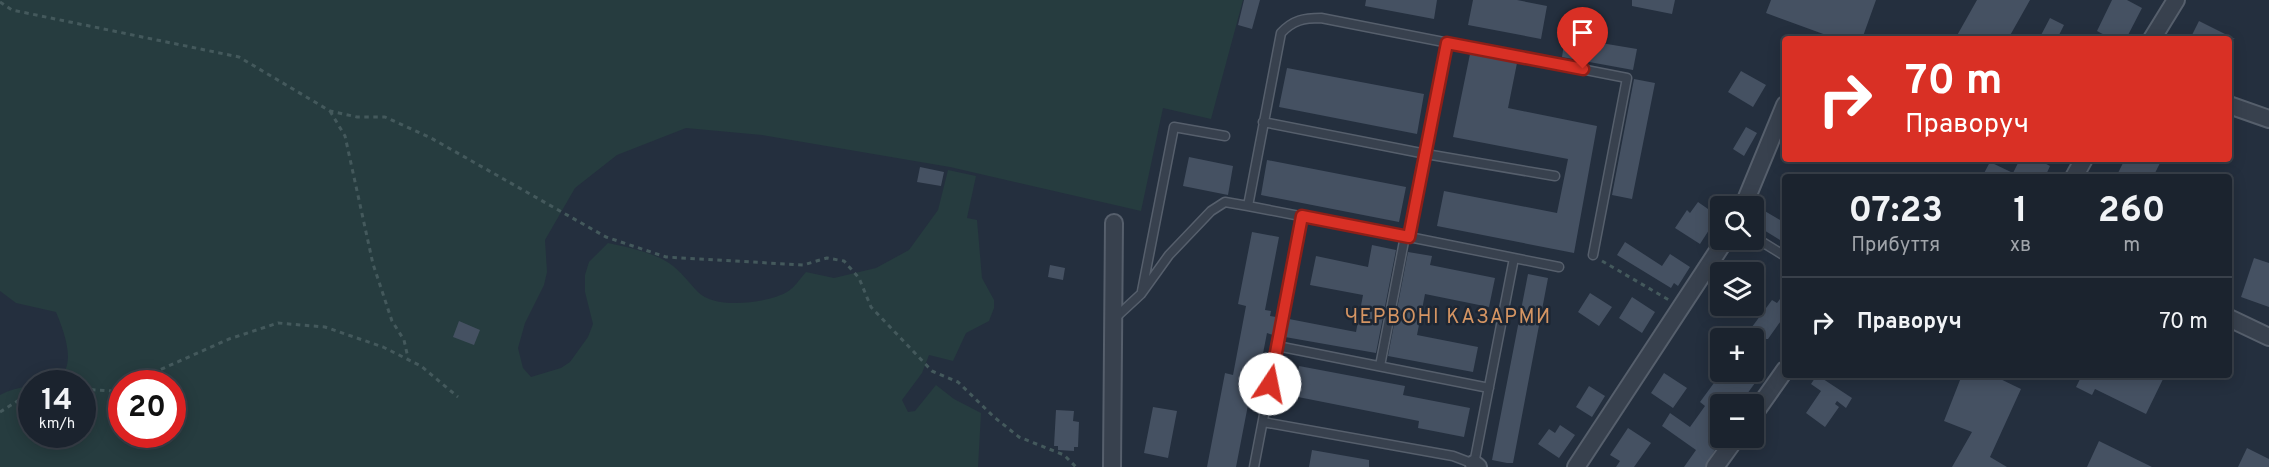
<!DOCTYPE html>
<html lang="uk">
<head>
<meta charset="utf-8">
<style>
	body { margin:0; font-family:Overpass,sans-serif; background:#242b36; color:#f1f3f6; height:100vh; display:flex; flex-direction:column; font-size:22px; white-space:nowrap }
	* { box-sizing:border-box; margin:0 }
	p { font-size:20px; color:#a0a4aa }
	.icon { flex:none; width:33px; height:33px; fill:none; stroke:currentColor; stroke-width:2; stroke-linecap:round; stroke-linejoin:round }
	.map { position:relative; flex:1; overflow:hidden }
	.drawer { position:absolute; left:1782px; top:174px; width:450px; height:204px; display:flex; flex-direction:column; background:#1b232e; border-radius:6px; box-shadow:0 3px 15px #0003,0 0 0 2px #39404a }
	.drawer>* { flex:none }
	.top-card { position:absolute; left:1782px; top:36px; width:450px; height:126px; border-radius:6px; box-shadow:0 3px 15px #0003,0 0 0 2px #39404a; background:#d93025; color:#fff; overflow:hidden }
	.buttons { position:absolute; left:1710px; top:196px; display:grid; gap:12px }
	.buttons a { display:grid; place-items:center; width:54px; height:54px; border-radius:6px; background:#1b232e; box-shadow:0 3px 15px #0003,0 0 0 2px #39404a; font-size:30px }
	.speed { position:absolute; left:18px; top:370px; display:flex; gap:12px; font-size:30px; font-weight:700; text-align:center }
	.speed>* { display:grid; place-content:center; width:78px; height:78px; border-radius:50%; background:#1b232e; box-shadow:0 3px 15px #0003,0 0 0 2px #39404a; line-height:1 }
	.speed small { font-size:15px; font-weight:400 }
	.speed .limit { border:9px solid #d22; background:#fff; color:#111 }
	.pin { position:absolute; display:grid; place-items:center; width:51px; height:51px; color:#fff; margin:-62px -26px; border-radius:50% 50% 50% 0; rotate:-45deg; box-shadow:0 0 6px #0007 }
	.pin .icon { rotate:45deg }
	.me { position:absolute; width:66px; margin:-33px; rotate:11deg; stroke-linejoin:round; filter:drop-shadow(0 0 4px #0008) }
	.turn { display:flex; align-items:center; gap:21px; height:126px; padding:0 24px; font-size:27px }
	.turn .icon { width:78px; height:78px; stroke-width:2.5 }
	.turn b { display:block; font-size:42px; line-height:51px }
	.eta { display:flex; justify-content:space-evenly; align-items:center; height:102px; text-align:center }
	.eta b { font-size:36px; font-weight:700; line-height:42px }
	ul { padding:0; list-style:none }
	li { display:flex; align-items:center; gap:18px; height:90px; padding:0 24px; border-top:2px solid #39404a }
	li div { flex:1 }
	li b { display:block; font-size:22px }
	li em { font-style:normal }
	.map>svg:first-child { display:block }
	.green { fill:#263c3f; fill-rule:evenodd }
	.building { fill:#455162 }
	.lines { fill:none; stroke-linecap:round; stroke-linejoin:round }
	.service-casing { stroke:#565f6c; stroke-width:11 }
	.minor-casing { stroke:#565f6c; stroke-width:20 }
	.path { stroke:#44595c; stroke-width:3; stroke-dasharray:4.5 4.5; stroke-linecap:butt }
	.service { stroke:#38414e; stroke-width:8 }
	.minor { stroke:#38414e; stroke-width:16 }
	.route-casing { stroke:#8d1f18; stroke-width:15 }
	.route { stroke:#d93025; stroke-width:10 }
	.labels { text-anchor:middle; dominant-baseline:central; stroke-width:5; stroke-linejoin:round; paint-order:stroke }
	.neighbourhood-label { font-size:20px; letter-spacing:1.5px; fill:#d59563; stroke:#1d2633 }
</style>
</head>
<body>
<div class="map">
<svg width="2269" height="467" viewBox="0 0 2269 467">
	<rect width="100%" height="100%" fill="#242f3e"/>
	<path class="green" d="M 0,0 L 1243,0 L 1211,119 L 1163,108 L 1141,211 L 950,167 L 762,135 L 686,128 L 617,155 L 575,188 L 545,240 L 547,272 L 544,285 L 525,323 L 518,348 L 523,368 L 531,377 L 561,368 L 570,362 L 588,337 L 593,324 L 585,292 L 585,275 L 589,262 L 608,243 C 627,247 652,252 669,263 C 681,271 689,283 698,292 C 715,310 768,303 787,292 C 794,288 800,279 806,272 L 834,278 L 876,268 L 909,250 L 938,210 L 948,170 L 976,176 L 967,218 L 977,220 L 982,278 L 994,300 L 994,308 L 989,321 L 966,333 L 953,361 L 929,355 L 922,373 L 902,400 L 908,412 L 915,411 L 936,385 L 954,399 L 981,413 L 978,467 L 0,467 L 0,395 C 18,385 36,387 54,380 C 80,370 63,329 56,312 L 16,303 L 0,291 ZM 32,384 L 82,384 L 82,435 L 32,435 ZM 122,384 L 172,384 L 172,435 L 122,435 Z"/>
	<path class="building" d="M 1244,0 L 1260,0 L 1252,29 L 1238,25 Z
		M 1366,0 L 1437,0 L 1434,19 L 1365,6 Z
		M 1473,0 L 1517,0 L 1547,6 L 1541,39 L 1468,25 Z
		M 1632,0 L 1675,0 L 1672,14 L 1632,6 Z
		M 1771,0 L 1876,0 L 1862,39 L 1837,39 L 1766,13 Z
		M 1977,0 L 2030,0 L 2008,39 L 1955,39 Z
		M 2112,0 L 2127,0 L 2142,8 L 2126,39 L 2112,39 L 2097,31 Z
		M 2050,18 L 2064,25 L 2057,39 L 2039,39 Z
		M 2199,21 L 2235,39 L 2190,39 Z
		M 1565,37 L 1637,49 L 1633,70 L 1562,57 Z
		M 1470,54 L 1517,63 L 1508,108 L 1597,126 L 1574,253 L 1437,226 L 1444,191 L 1557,213 L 1568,159 L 1453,137 Z
		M 1287,68 L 1424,94 L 1417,134 L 1279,107 Z
		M 1741,71 L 1766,85 L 1753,107 L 1728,92 Z
		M 1634,79 L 1655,83 L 1632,199 L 1612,195 Z
		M 1746,127 L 1757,133 L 1744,156 L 1733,149 Z
		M 1189,157 L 1233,166 L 1228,195 L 1183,186 Z
		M 2020,159 L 2037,159 L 2050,166 L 2045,177 L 1982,177 L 1990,162 L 2013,173 Z
		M 2125,159 L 2162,159 L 2153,177 L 2116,177 Z
		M 1267,160 L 1406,187 L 1399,222 L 1261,195 Z
		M 920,167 L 944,172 L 941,186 L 917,182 Z
		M 1698,202 L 1718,216 L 1700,244 L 1675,228 L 1687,210 L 1690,213 Z
		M 1763,210 L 1785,223 L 1785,231 L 1780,240 L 1754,224 Z
		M 1252,232 L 1279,237 L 1265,310 L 1271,311 L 1270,316 L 1276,317 L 1273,335 L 1267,333 L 1258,379 L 1253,379 L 1236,467 L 1207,467 L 1225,373 L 1233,375 L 1246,306 L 1238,304 Z
		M 1625,242 L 1662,266 L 1670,254 L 1690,267 L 1678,286 L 1674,283 L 1671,288 L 1617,255 Z
		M 1372,245 L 1396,250 L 1376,353 L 1285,337 L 1289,319 L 1356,332 L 1363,295 L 1310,285 L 1316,256 L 1368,267 Z
		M 1408,252 L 1432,256 L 1430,265 L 1495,278 L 1489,307 L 1425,294 L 1417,335 L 1478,347 L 1473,372 L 1388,356 Z
		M 2254,258 L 2269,263 L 2269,307 L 2241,297 Z
		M 1050,265 L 1065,268 L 1063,280 L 1048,277 Z
		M 1528,274 L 1548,278 L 1513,463 L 1507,463 L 1492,460 Z
		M 1785,292 L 1785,315 L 1768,339 L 1743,339 L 1772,300 L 1777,303 Z
		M 1590,293 L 1612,307 L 1599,326 L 1578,312 Z
		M 1632,297 L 1655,312 L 1642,333 L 1619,318 Z
		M 459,321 L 480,330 L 474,345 L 453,337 Z
		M 1299,366 L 1405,386 L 1403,395 L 1470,408 L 1464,437 L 1418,428 L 1419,421 L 1293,396 Z
		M 1722,372 L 1763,372 L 1739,405 L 1720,405 L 1720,432 L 1712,443 L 1717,446 L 1705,467 L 1684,467 L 1696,450 L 1662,426 L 1670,413 L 1690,427 L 1705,406 L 1700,402 Z
		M 1664,373 L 1687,388 L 1673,408 L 1651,393 Z
		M 1817,375 L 1852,398 L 1846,408 L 1837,401 L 1835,404 L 1839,407 L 1825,427 L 1806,413 L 1821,391 L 1811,384 Z
		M 1962,375 L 1992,375 L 2021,389 L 1990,457 L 2007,467 L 1952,467 L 1972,432 L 1944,421 Z
		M 2082,375 L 2165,375 L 2146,414 L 2095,389 L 2092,395 L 2076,387 Z
		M 1589,386 L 1605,396 L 1592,417 L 1576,407 Z
		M 1153,407 L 1177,411 L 1168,458 L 1144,453 Z
		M 1056,410 L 1074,411 L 1073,421 L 1079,422 L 1078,447 L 1074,447 L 1074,451 L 1058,450 L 1058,446 L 1054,446 Z
		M 1560,425 L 1575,435 L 1559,458 L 1538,444 L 1549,429 L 1555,433 Z
		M 1628,428 L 1651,443 L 1634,467 L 1616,467 L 1620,461 L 1610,455 Z
		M 2099,441 L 2152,467 L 2087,467 Z
		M 2247,448 L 2269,459 L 2269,467 L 2238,467 Z
		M 1312,450 L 1369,460 L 1369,467 L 1309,467 Z"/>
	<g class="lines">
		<g class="service-casing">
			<path id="service" d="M 1263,122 L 1426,154 L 1447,43
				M 1248,206 L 1409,237 L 1426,154 L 1555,176
				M 1409,237 L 1559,267
				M 1754,237 L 1785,256
				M 1142,291 L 1174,127 L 1225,136
				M 1114,319 L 1141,294 L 1169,255 L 1211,211 L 1225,202 L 1248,206 L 1281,33 C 1293,20 1304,18 1321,18 L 1627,78 L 1593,255
				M 1277,346 L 1489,388
				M 1380,366 L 1405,236
				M 1263,422 L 1453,456 L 1474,464 L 1514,258
				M 1254,467 L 1302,216"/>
		</g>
		<g class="minor-casing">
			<path id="minor" d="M 2152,39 L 2176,0
				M 2229,105 L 2269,119
				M 2074,177 L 2084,159
				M 1743,207 L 1785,105
				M 2229,318 L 2269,337
				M 1754,414 L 1785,370
				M 1474,464 L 1478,467
				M 1112,467 L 1114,223
				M 1576,467 L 1725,240
				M 1715,467 L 1736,438"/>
		</g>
		<path class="path" d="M 0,2 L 12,10 L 239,57 L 330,111 L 357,117 L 385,117 L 431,138 L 606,237 L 666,257 L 803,265 L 827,258 L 844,261 L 859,278 L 871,307 L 932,371 L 958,382 L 994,417 L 1019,437 L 1064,455 L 1076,467
			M 330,111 L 345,136 L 373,264 L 392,321 L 404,340 L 408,358
			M 1602,261 L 1669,300
			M 128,384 L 229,339 L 278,323 L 325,327 L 383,347 L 421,366 L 458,397
			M 82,389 L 112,391 L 122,387
			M 0,412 L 32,392"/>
		<use href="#service" class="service"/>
		<use href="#minor" class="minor"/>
	</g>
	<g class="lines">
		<g class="route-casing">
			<path id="route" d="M 1270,384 L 1302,216 L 1409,237 L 1447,43 L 1583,69"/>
		</g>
		<use href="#route" class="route"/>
	</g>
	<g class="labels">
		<g class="neighbourhood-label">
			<text x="1448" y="318">ЧЕРВОНІ КАЗАРМИ</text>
		</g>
	</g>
</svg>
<div class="buttons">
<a><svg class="icon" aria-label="search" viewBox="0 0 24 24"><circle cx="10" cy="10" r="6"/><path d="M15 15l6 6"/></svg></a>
<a><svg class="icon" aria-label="layers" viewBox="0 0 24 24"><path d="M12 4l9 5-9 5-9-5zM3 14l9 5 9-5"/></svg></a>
<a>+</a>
<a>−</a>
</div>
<div class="speed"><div>14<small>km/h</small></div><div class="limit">20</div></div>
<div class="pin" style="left:1583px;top:69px;background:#d93025"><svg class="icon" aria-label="arrive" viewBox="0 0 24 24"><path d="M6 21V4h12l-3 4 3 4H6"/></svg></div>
<svg class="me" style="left:1270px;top:384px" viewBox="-20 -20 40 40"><circle r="19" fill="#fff"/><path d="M0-13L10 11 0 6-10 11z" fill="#d93025"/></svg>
<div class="top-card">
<div class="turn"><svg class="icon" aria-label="right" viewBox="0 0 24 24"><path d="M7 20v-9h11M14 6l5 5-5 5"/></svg><div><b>70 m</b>Праворуч</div></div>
</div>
<section class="drawer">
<div class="eta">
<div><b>07:23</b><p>Прибуття</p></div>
<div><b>1</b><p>хв</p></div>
<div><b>260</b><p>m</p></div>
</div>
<ul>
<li><svg class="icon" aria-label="right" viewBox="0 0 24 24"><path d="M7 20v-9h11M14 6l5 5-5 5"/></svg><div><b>Праворуч</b></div><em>70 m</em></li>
</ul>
</section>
</div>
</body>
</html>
